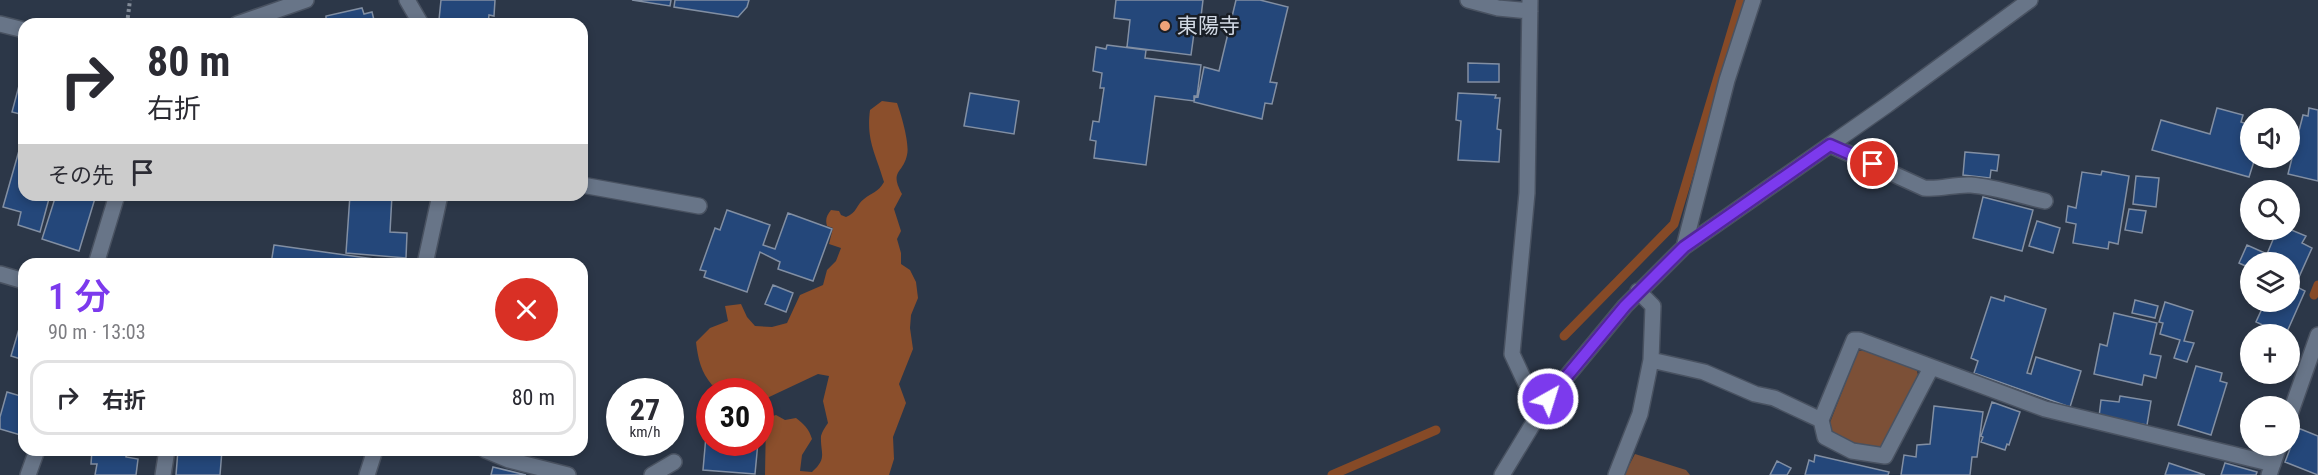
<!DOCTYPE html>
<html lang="ja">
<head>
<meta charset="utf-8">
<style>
	body { margin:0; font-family:"Roboto Condensed","Noto Sans JP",sans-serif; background:#f7f7f7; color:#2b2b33; height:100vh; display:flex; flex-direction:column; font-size:22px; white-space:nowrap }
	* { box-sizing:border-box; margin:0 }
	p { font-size:20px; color:#7c7c81 }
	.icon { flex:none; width:33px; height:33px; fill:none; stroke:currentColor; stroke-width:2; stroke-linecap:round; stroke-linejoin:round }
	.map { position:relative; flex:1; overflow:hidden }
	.side { position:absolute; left:18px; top:258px; width:570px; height:198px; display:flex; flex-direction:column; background:#fff; border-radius:18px; box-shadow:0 3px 9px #0003 }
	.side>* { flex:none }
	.top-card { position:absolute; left:18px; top:18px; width:570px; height:183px; border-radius:18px; box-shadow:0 3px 9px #0003; background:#fff; color:#2b2b33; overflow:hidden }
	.fabs { position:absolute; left:2240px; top:108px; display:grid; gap:12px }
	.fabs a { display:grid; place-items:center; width:60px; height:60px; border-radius:50%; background:#fff; box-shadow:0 3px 9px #0003; font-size:30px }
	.speed { position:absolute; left:606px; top:378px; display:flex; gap:12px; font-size:30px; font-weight:700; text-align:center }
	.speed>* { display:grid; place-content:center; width:78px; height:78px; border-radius:50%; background:#fff; box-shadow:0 3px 9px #0003; line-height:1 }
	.speed small { font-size:15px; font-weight:400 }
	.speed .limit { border:9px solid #d22; background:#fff; color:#111 }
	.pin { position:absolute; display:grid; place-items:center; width:51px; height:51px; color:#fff; margin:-26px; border:3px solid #fff; border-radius:50%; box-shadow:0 2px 6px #0007 }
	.me { position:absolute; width:66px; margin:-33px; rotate:39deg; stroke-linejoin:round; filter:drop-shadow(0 0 4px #0008) }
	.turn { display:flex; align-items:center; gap:21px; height:126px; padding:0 30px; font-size:27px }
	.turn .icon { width:78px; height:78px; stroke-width:2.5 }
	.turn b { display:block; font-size:42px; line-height:51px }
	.then { display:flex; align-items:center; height:57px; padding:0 30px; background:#0003; gap:12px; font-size:22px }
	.round { display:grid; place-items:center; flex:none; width:63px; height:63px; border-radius:32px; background:#f7f7f7 }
	.headline { display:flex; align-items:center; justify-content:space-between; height:102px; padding:0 30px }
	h1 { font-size:36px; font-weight:600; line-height:45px; color:#7c3aed }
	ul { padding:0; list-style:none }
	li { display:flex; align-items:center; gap:18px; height:75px; margin:0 12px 9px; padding:0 18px; border:3px solid #e1e1e2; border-radius:18px }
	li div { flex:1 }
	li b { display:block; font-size:22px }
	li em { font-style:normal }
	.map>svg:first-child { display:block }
	.green { fill:#7c5037 }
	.forest { fill:#8b4f2c }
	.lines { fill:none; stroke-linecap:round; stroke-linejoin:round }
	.stream { stroke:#864a27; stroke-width:9 }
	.building { fill:#24477a; stroke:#828fa3; stroke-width:1.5 }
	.minor-casing { stroke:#495261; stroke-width:18 }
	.path { stroke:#828b98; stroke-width:4; stroke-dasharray:3 3; stroke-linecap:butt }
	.minor { stroke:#687588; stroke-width:15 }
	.route-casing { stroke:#51269a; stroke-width:15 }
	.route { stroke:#7c3aed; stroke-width:10 }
	.poi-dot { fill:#efa378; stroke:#191e26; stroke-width:2 }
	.labels { text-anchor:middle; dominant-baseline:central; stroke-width:5; stroke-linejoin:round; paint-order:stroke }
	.poi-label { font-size:21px; fill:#d1d8e3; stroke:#191e26; text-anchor:start }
</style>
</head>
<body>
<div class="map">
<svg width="2318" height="475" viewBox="0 0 2318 475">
	<rect width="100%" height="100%" fill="#2c3748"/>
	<path class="green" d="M 1866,350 L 1916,367 L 1918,375 L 1881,448 L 1857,444 L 1831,431 L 1829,425 L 1858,351 Z
		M 1635,454 L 1686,470 L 1690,475 L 1624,475 Z"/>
	<path class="forest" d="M 882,101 L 897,103 C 901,114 910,144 907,155 C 903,174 889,170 902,194 L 894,209 L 901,231 L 897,239 L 901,253 L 901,264 L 910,270 L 916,282 L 918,298 L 911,315 L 910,328 L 913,349 L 899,384 L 906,403 L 893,437 L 894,459 L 889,475 L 765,475 L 766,418 L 776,415 L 785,420 L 796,418 C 804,424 809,429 812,439 L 802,455 L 800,471 L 812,472 C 828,458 820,453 821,436 C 822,432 825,427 828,423 L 823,401 L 829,376 L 818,374 L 767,398 L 761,397 L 760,392 L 748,391 L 743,380 L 712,385 C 701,372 698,359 696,342 L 710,328 L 728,321 L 725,306 L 741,304 L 747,317 L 755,326 L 772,327 L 787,323 L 800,295 L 823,285 L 827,270 L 836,261 L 841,248 L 829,244 L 833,228 L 827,226 C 825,219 827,215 831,210 L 839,211 L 841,215 L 846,217 C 857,213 856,205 864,199 C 872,192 878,193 884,182 C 876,154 866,141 870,110 Z"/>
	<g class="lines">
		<path class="stream" d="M 2314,295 L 2318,285
			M 1564,336 L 1674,224 L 1741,0
			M 1332,475 L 1436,430"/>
	</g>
	<path class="building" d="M 441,0 L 495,0 L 494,16 L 489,15 L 488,24 L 442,24 L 442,21 L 439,20 Z
		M 632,0 L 671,0 L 670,6 Z
		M 675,0 L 749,0 L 747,7 L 738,17 L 674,7 Z
		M 1116,0 L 1203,0 L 1199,33 L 1194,33 L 1191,55 L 1127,47 L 1130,20 L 1114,18 Z
		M 1236,0 L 1260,0 L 1288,7 L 1270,82 L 1277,83 L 1272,104 L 1265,103 L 1262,119 L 1194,102 L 1195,96 L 1198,97 L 1204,67 L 1219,71 Z
		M 362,8 L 364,14 L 372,12 L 375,24 L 317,24 L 316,22 L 326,20 L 326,16 Z
		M 1107,45 L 1146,50 L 1145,58 L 1201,65 L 1197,96 L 1194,96 L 1194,101 L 1155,96 L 1146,165 L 1094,158 L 1096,141 L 1090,140 L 1093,121 L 1099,122 L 1104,88 L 1100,88 L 1102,73 L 1093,71 L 1096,47 L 1106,49 Z
		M 1468,63 L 1499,64 L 1499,82 L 1468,82 Z
		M 24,67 L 24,115 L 12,112 Z
		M 970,93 L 1019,101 L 1014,134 L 964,126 Z
		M 1458,93 L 1496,95 L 1495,98 L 1500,98 L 1497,129 L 1501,130 L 1499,162 L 1458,160 L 1461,121 L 1456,120 Z
		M 2217,108 L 2243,115 L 2241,122 L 2250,125 L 2250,158 L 2255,158 L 2249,177 L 2152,150 L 2161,120 L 2210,134 Z
		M 2309,108 L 2318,110 L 2318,181 L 2288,174 L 2303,115 L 2308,116 Z
		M 24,133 L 24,195 L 50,195 L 40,232 L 18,225 L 21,212 L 3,207 Z
		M 1965,152 L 1999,155 L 1997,171 L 1991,170 L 1990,178 L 1963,175 Z
		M 2102,171 L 2129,176 L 2118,244 L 2109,242 L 2108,249 L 2073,243 L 2076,224 L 2066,222 L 2068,206 L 2076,208 L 2082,172 L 2101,175 Z
		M 2136,176 L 2159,178 L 2156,207 L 2133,204 Z
		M 56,195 L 96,195 L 79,251 L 42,239 Z
		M 350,195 L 392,195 L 390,232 L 407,233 L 406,258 L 346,253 Z
		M 1983,197 L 2033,210 L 2022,251 L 1973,238 Z
		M 2129,209 L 2146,211 L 2142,233 L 2125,230 Z
		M 727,210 L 770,225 L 763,245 L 775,249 L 788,213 L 832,229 L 813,281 L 778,269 L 780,262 L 760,252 L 747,292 L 704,277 L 706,271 L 700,270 L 715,228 L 720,230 Z
		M 2037,221 L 2060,228 L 2053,253 L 2029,246 Z
		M 2289,229 L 2306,236 L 2302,243 L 2312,248 L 2295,286 L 2305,291 L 2286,334 L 2282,334 L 2256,322 L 2265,302 L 2289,302 L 2289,262 L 2250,262 L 2250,268 L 2239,263 L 2247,245 L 2267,254 L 2277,230 L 2284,233 L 2286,230 Z
		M 274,245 L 381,260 L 381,264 L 271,264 Z
		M 2250,271 L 2250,290 L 2243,287 Z
		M 773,285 L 793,293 L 786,312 L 765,304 Z
		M 2005,296 L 2046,309 L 2027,373 L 2031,374 L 2036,357 L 2081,371 L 2070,407 L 1974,373 L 1978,361 L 1971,358 L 1991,297 L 2004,301 Z
		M 2135,300 L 2158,306 L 2155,318 L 2132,313 Z
		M 2165,302 L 2193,311 L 2184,341 L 2194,343 L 2187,362 L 2174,358 L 2180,340 L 2160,334 L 2163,323 L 2159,322 Z
		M 24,312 L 24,360 L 11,356 Z
		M 2114,313 L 2157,323 L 2150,354 L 2161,356 L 2156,378 L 2144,375 L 2142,385 L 2094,374 L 2100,344 L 2107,346 Z
		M 2196,366 L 2222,373 L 2220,381 L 2227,383 L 2211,435 L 2178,425 Z
		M 7,392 L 24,397 L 24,436 L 0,429 L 0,417 Z
		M 2120,396 L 2151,401 L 2147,425 L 2099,417 L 2101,400 L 2119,402 Z
		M 1992,402 L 2020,412 L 2009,445 L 2007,444 L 2005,450 L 1981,442 L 1983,437 L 1981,436 Z
		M 1934,406 L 1983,412 L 1977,457 L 1972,457 L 1970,475 L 1901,475 L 1904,455 L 1916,457 L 1917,445 L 1930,444 Z
		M 2298,428 L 2318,436 L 2318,475 L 2285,462 Z
		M 706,436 L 710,437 L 710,442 L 758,442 L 755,474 L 703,470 Z
		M 92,450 L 127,450 L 126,457 L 138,459 L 136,475 L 95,475 L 97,464 L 91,464 Z
		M 178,450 L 222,450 L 220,475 L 176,475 Z
		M 1815,455 L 1889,472 L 1888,475 L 1805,475 L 1809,460 L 1814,462 Z
		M 1777,461 L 1791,468 L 1787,475 L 1770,475 Z
		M 2169,463 L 2205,475 L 2165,475 Z
		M 2225,463 L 2257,472 L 2256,475 L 2221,475 Z
		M 493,467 L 526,475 L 491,475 Z"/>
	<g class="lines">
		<g class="minor-casing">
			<path id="minor" d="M 407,0 L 421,24
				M 1468,0 L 1498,8 L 1530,11
				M 1530,0 L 1527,193 L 1512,354 L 1526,384 L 1548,399
				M 0,24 L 24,30
				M 237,24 L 306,0
				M 1830,145 L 1924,188 C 1940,190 1954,184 1971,185 C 1996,187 2021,196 2045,201
				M 582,185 L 699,206
				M 1684,247 L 1727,80 L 1753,0
				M 96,264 L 117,195
				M 425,264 L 440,195
				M 0,274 L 24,281
				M 1651,360 L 1704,372 L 1755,394 L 1774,398 L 1821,420 L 1854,340 L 1859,340 L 2045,409 L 2273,464
				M 2289,417 L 2318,335
				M 1821,420 L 1825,437 L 1852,451 L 1885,456 L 1931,368
				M 485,450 L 509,460 L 568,475
				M 28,475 L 37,450
				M 163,475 L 167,450
				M 367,475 L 375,450
				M 652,475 L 674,462
				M 1502,475 L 1548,399 L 1625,306 L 1684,247 L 1887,105 L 2030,0
				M 1616,475 L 1640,414 L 1651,360 L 1653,306 L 1638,291
				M 2269,475 L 2279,446"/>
		</g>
		<path class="path" d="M 127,24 L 130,0"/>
		<use href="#minor" class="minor"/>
	</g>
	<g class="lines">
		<g class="route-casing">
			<path id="route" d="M 1548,399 L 1625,306 L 1684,247 L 1830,145 L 1873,164"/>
		</g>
		<use href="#route" class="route"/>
	</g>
	<circle class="poi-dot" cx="1165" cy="26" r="6"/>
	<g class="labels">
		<g class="poi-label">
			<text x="1177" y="26">東陽寺</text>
		</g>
	</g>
</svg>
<div class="fabs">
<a><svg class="icon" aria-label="sound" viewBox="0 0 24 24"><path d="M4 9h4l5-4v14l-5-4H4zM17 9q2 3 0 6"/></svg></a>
<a><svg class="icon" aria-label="search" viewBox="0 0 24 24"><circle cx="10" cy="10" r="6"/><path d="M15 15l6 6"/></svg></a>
<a><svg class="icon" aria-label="layers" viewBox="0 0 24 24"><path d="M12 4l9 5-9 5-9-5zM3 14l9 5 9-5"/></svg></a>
<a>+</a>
<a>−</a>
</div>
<div class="speed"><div>27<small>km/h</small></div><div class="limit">30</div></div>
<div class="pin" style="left:1873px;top:164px;background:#d93025"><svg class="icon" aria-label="arrive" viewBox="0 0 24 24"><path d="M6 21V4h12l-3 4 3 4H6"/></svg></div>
<svg class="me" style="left:1548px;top:399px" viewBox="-20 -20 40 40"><circle r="17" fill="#7c3aed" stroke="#fff" stroke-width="3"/><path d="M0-11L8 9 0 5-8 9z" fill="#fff"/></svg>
<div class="top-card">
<div class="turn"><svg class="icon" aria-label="right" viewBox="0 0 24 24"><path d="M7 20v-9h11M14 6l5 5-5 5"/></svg><div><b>80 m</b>右折</div></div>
<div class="then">その先<svg class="icon" aria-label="arrive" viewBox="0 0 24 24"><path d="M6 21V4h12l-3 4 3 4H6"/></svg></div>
</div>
<section class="side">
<div class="headline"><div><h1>1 分</h1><p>90 m · 13:03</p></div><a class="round" style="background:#d93025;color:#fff"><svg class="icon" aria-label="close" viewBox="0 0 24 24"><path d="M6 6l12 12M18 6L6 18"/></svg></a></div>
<ul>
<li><svg class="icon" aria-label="right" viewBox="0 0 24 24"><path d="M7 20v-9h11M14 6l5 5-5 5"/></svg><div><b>右折</b></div><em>80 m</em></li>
</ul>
</section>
</div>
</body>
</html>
